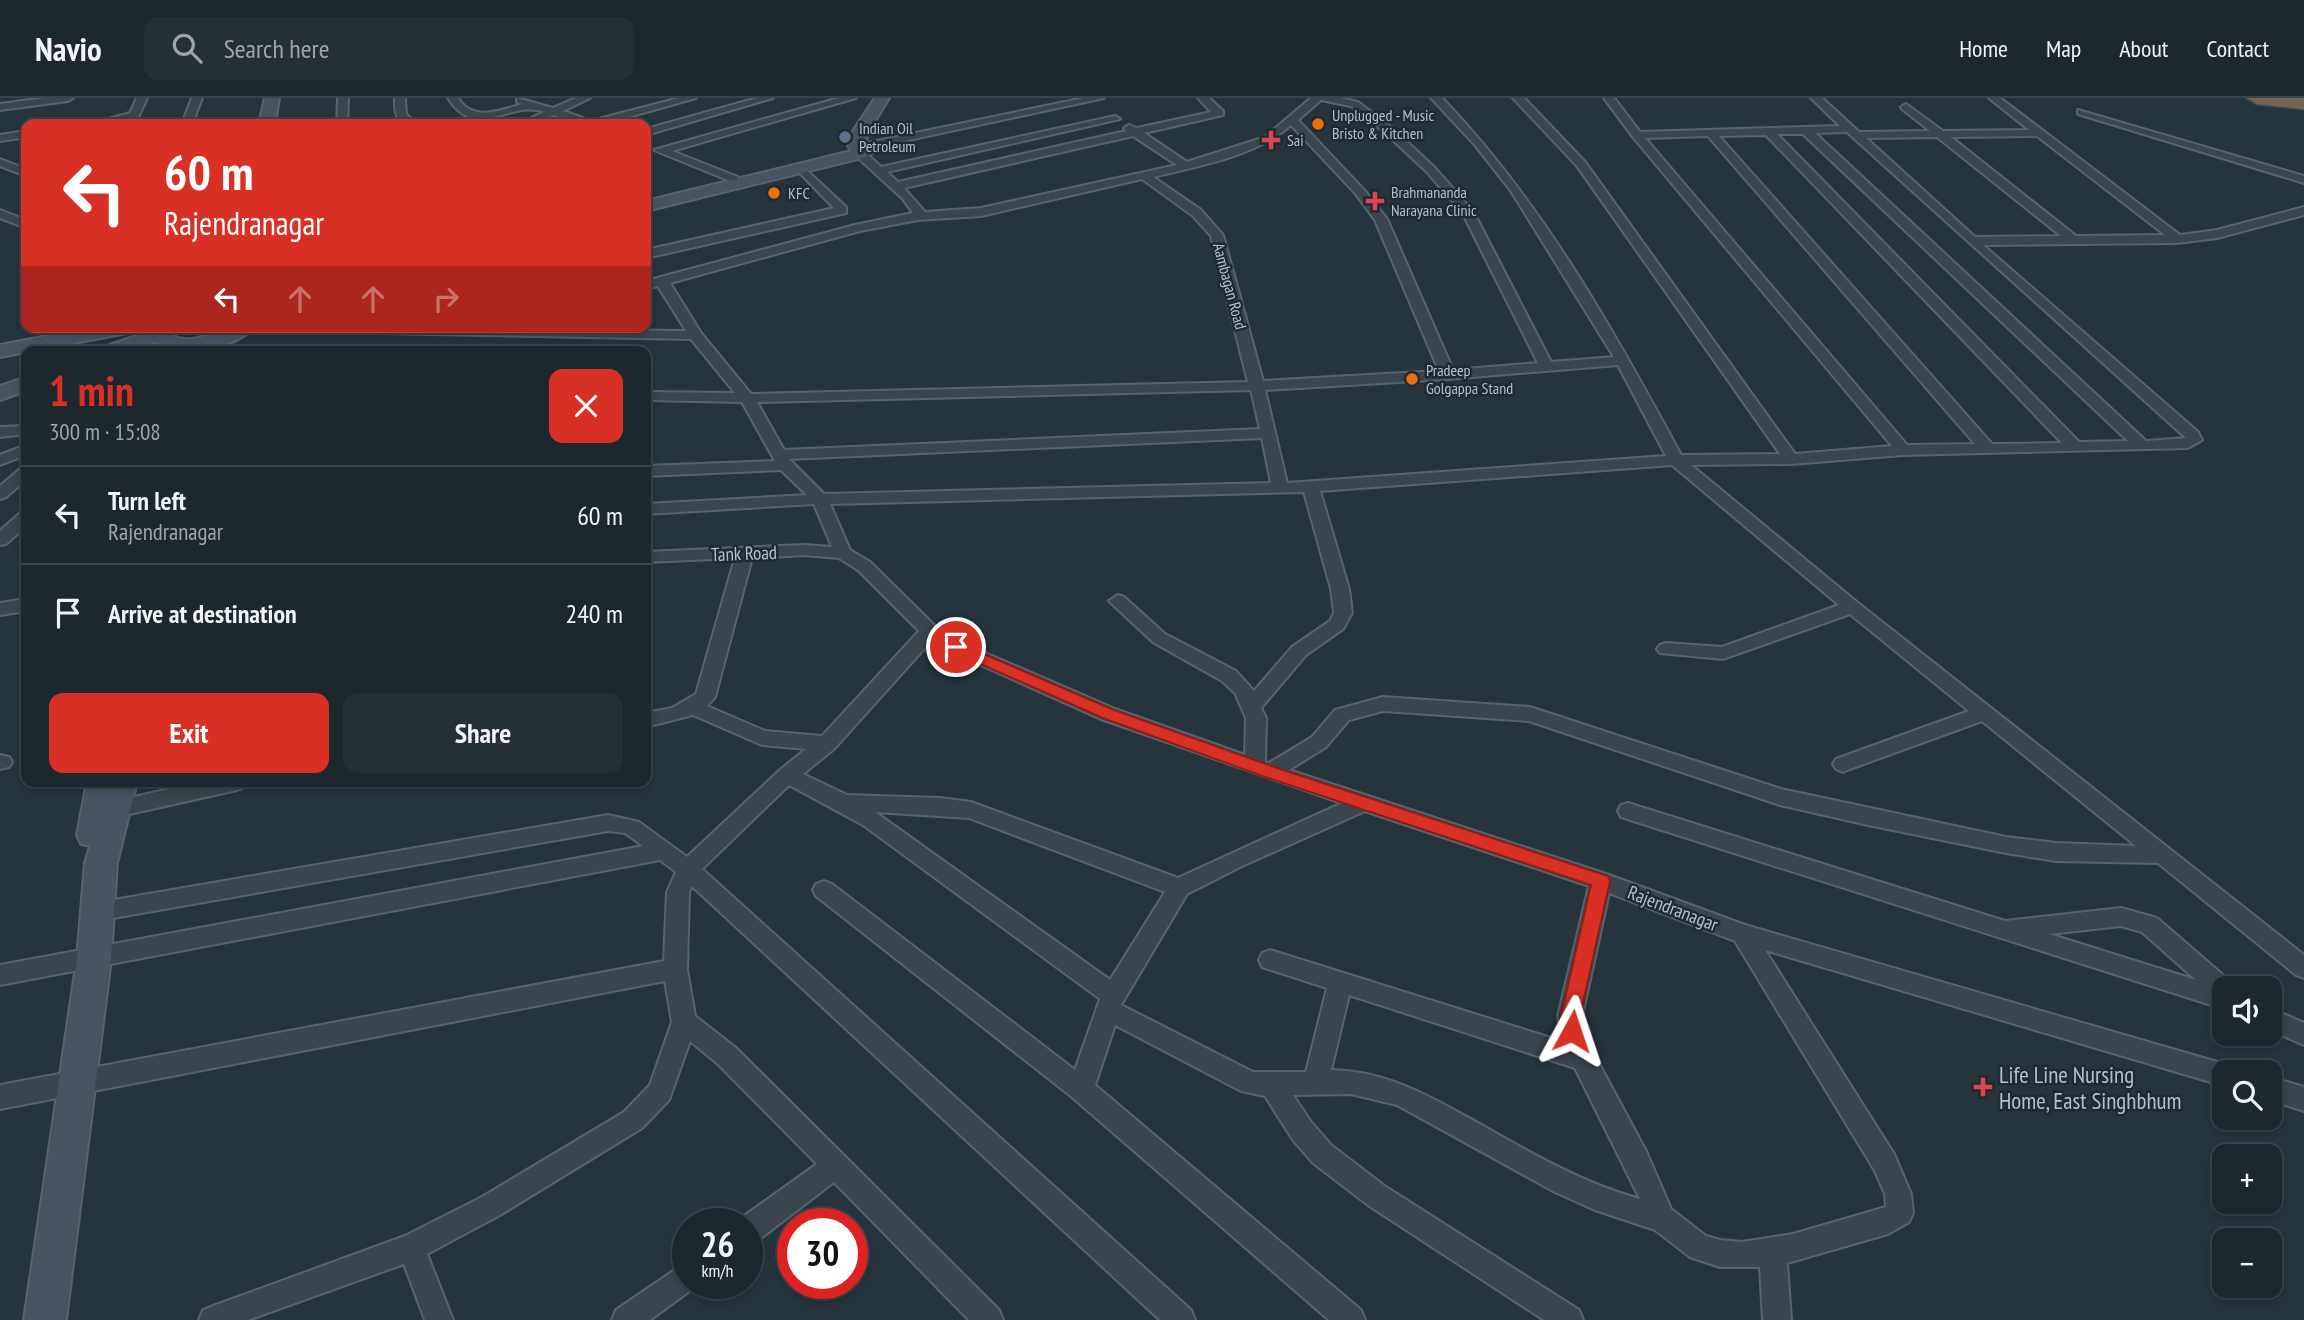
<!DOCTYPE html>
<html lang="en">
<head>
<meta charset="utf-8">
<style>
	body { margin:0; font-family:"PT Sans Narrow",sans-serif; background:#252f36; color:#f1f3f6; height:100vh; display:flex; flex-direction:column; font-size:26px; white-space:nowrap }
	* { box-sizing:border-box; margin:0 }
	p { font-size:23px; color:#a0a5aa }
	.icon { flex:none; width:38px; height:38px; fill:none; stroke:currentColor; stroke-width:2; stroke-linecap:round; stroke-linejoin:round }
	.map { position:relative; flex:1; overflow:hidden }
	.drawer { position:absolute; left:21px; top:248px; width:630px; height:441px; display:flex; flex-direction:column; background:#1c272e; border-radius:14px; box-shadow:0 4px 10px #0003,0 0 0 2px #3a444a }
	.drawer>* { flex:none }
	.banner { position:absolute; left:21px; top:21px; width:630px; height:214px; border-radius:14px; box-shadow:0 4px 10px #0003,0 0 0 2px #3a444a; background:#d93025; color:#fff; overflow:hidden }
	.buttons { position:absolute; left:2212px; top:878px; display:grid; gap:14px }
	.buttons a { display:grid; place-items:center; width:70px; height:70px; border-radius:14px; background:#1c272e; box-shadow:0 4px 10px #0003,0 0 0 2px #3a444a; font-size:35px }
	.speed { position:absolute; left:672px; top:1110px; display:flex; gap:14px; font-size:35px; font-weight:700; text-align:center }
	.speed>* { display:grid; place-content:center; width:91px; height:91px; border-radius:50%; background:#1c272e; box-shadow:0 4px 10px #0003,0 0 0 2px #3a444a; line-height:1 }
	.speed small { font-size:18px; font-weight:400 }
	.speed .limit { border:10px solid #d22; background:#fff; color:#111 }
	.pin { position:absolute; display:grid; place-items:center; width:60px; height:60px; color:#fff; margin:-30px; border:4px solid #fff; border-radius:50%; box-shadow:0 2px 7px #0007 }
	.me { position:absolute; width:77px; margin:-38px; rotate:5deg; stroke-linejoin:round; filter:drop-shadow(0 0 5px #0008) }
	.turn { display:flex; align-items:center; gap:24px; height:147px; padding:0 28px; font-size:32px }
	.turn .icon { width:91px; height:91px; stroke-width:2.5 }
	.turn b { display:block; font-size:49px; line-height:60px }
	.lanes { display:flex; align-items:center; height:66px; padding:0 28px; background:#0003; justify-content:center; gap:35px; direction:ltr }
	.lanes .off { opacity:.35 }
	.round { display:grid; place-items:center; flex:none; width:74px; height:74px; border-radius:14px; background:#252f36 }
	.overview { display:flex; align-items:center; justify-content:space-between; height:119px; padding:0 28px }
	h1 { font-size:42px; font-weight:700; line-height:52px; color:#d93025 }
	.cta { display:flex; gap:14px; margin-top:auto; padding:14px 28px }
	.cta a { flex:1; height:80px; border-radius:14px; background:#d93025; color:#fff; font-size:28px; font-weight:700; line-height:80px; text-align:center }
	.cta a+a { background:#252f36; color:#f1f3f6 }
	ul { padding:0; list-style:none }
	li { display:flex; align-items:center; gap:21px; height:98px; padding:0 28px; border-top:2px solid #3a444a }
	li div { flex:1 }
	li b { display:block; font-size:26px }
	li em { font-style:normal }
	header { display:flex; align-items:center; gap:42px; box-sizing:border-box; height:98px; padding:0 35px; background:#1c272e; border-bottom:2px solid #3a444a }
	header strong { font-size:33px }
	nav { display:flex; gap:38px; margin-inline-start:auto; font-size:24px }
	.search { width:490px; height:63px; background:#252f36; display:flex; align-items:center; gap:18px; box-sizing:border-box; padding:0 24px; border-radius:14px; color:#a0a5aa; font-size:26px }
	.map>svg:first-child { display:block }
	.lines { fill:none; stroke-linecap:round; stroke-linejoin:round }
	.street-casing { stroke:#58636c; stroke-width:4 }
	.secondary-casing { stroke:#58636c; stroke-width:4 }
	.highway-casing { stroke:#455059; stroke-width:3 }
	.street { fill:#3a454e; fill-rule:evenodd }
	.secondary { fill:#485561; fill-rule:evenodd }
	.highway { fill:#746457; fill-rule:evenodd }
	.route { fill:#d93025; stroke:#8d1f18; stroke-width:2 }
	.food-dot { fill:#e8710a; stroke:#1f2a33; stroke-width:2.5 }
	.service-dot { fill:#5c6f8a; stroke:#1f2a33; stroke-width:2.5 }
	.health-dot { fill:#e0444e; stroke:#1f2a33; stroke-width:2.5 }
	.labels { text-anchor:middle; dominant-baseline:central; stroke-width:5; stroke-linejoin:round; paint-order:stroke }
	.far-poi-label { font-size:16px; fill:#b6c0c9; stroke:#1f2a33; text-anchor:start }
	.far-street-label { font-size:16px; fill:#b6c0c9; stroke:#1f2a33 }
	.street-label { font-size:19px; fill:#b6c0c9; stroke:#1f2a33 }
	.near-poi-label { font-size:23px; fill:#b6c0c9; stroke:#1f2a33; text-anchor:start }
</style>
</head>
<body>
<header>
<strong>Navio</strong>
<div class="search"><svg class="icon" aria-label="search" viewBox="0 0 24 24"><circle cx="10" cy="10" r="6"/><path d="M15 15l6 6"/></svg>Search here</div>
<nav><a>Home</a><a>Map</a><a>About</a><a>Contact</a></nav>
</header>
<div class="map">
<svg width="2304" height="1222" viewBox="0 0 2304 1222">
	<rect width="100%" height="100%" fill="#26343e"/>
	<g class="lines">
		<g class="street-casing">
			<path id="street" d="M 45,0 L 73,0 L 68,3 L 0,12 L 0,6 Z
				M 137,0 L 147,0 L 135,26 L 125,26 L 126,22 L 91,26 L 130,15 Z
				M 192,0 L 202,0 L 192,26 L 182,26 Z
				M 338,0 L 348,0 L 347,26 L 337,26 Z
				M 395,0 L 405,0 L 406,16 L 417,26 C 398,26 394,19 395,0 Z
				M 448,0 L 458,0 C 473,24 499,13 522,6 L 517,4 L 517,0 L 553,10 L 576,0 L 590,0 L 563,13 L 591,23 L 679,0 L 696,0 L 604,26 L 580,26 L 554,17 L 532,26 L 519,26 L 544,14 C 510,1 476,45 448,0 Z
				M 757,0 L 773,0 L 646,37 L 646,31 Z
				M 839,0 L 856,0 L 672,53 L 738,79 L 738,83 L 730,83 L 654,52 Z
				M 1084,0 L 1104,0 L 890,46 L 889,49 L 868,57 L 881,69 L 1115,18 L 1120,21 L 887,74 L 898,84 L 1126,33 L 1124,30 L 1129,27 L 1137,30 L 1211,14 L 1198,0 L 1209,0 L 1223,13 L 1223,17 L 1144,35 L 1187,64 L 1265,39 L 1311,0 L 1340,0 L 1358,4 L 1391,29 L 1434,69 L 1473,113 L 1551,264 L 1614,259 L 1511,93 L 1475,47 L 1431,0 L 1442,0 C 1542,104 1613,231 1681,357 L 1780,356 L 1577,68 L 1513,0 L 1524,0 L 1585,64 L 1795,356 L 1892,348 L 1633,39 L 1604,0 L 1614,0 L 1640,34 L 1840,28 L 1811,0 L 1822,0 L 1859,34 L 1930,33 L 1902,11 L 1901,9 L 1906,6 L 1943,33 L 2029,32 L 1989,0 L 2000,0 L 2180,137 L 2217,132 L 2304,109 L 2304,117 L 2217,140 L 2177,145 L 1983,147 L 2198,334 L 2202,342 L 2188,350 L 1903,357 L 1791,366 L 1691,367 L 1858,505 L 2304,857 L 2304,880 L 2296,877 L 2158,765 L 2056,763 L 2006,755 L 1868,727 L 1780,707 L 1529,623 L 1383,613 L 1349,622 L 1326,649 L 1289,672 L 1609,777 L 1745,827 L 2224,966 L 2233,969 L 2235,975 L 2224,975 L 2224,988 L 1765,852 L 1894,1056 L 1911,1096 L 1913,1115 L 1909,1124 L 1888,1136 L 1787,1165 L 1791,1222 L 1763,1222 L 1760,1169 L 1720,1169 L 1690,1159 L 1655,1132 L 1595,1112 L 1553,1093 L 1397,1007 L 1351,996 L 1293,997 L 1311,1024 L 1331,1047 L 1386,1089 L 1579,1212 L 1583,1222 L 1544,1222 L 1368,1107 L 1313,1065 L 1293,1042 L 1265,998 L 1241,993 L 1115,927 L 1095,987 L 1361,1212 L 1365,1222 L 1329,1222 L 1072,999 L 816,798 L 813,792 L 816,786 L 824,783 L 832,786 L 1075,972 L 1100,901 L 863,727 L 789,687 L 702,771 L 1191,1212 L 1195,1222 L 1160,1222 L 692,788 L 689,794 L 687,871 L 695,918 L 736,950 L 999,1212 L 1003,1222 L 969,1222 L 834,1084 L 757,1143 L 747,1146 L 747,1125 L 737,1123 L 817,1066 L 718,966 L 690,943 L 669,1002 L 642,1030 L 500,1117 L 427,1156 L 453,1222 L 425,1222 L 404,1166 L 248,1222 L 199,1222 L 203,1212 L 213,1208 L 405,1138 L 482,1099 L 624,1014 L 650,987 L 672,924 L 665,883 L 0,1011 L 0,987 L 664,863 L 667,794 L 676,774 L 660,762 L 0,887 L 0,867 L 643,748 L 625,735 L 608,733 L 96,823 L 88,821 L 85,814 L 88,807 L 96,805 L 608,717 L 639,724 L 687,759 L 780,672 L 806,651 L 762,647 L 693,617 L 646,629 L 646,615 L 672,610 L 696,596 L 735,460 L 646,464 L 646,454 L 804,447 L 832,449 L 814,406 L 646,416 L 646,406 L 807,397 L 781,372 L 646,378 L 646,368 L 775,363 L 742,304 L 646,302 L 646,294 L 735,295 L 691,241 L 276,233 L 269,229 L 686,233 L 658,188 L 646,191 L 646,183 L 855,127 L 913,115 L 903,101 L 854,56 L 868,49 L 867,45 ZM 1321,2 L 1351,8 L 1383,33 L 1426,73 L 1462,114 L 1538,265 L 1453,272 L 1387,121 L 1364,92 L 1298,22 ZM 1291,27 L 1356,96 L 1375,122 L 1439,273 L 1263,283 L 1223,137 L 1201,112 L 1153,79 C 1199,68 1256,58 1291,27 ZM 1847,34 L 2186,340 L 2146,343 L 1815,35 ZM 1777,36 L 1803,36 L 2128,343 L 2079,344 ZM 1766,37 L 2062,345 L 1992,346 L 1719,38 ZM 1133,38 L 1177,67 L 981,110 L 925,114 L 904,90 ZM 1708,38 L 1975,346 L 1907,347 L 1645,40 ZM 2037,38 L 2165,137 L 2076,138 L 1951,39 ZM 1937,39 L 2061,138 L 1975,139 L 1866,40 ZM 1142,81 L 1193,118 L 1211,138 L 1248,284 L 751,296 L 701,235 L 670,185 L 860,133 L 918,122 L 981,118 ZM 1618,267 L 1666,358 L 1287,385 L 1265,292 L 1448,281 ZM 1251,292 L 1260,331 L 784,352 L 757,304 ZM 1262,340 L 1271,385 L 824,396 L 789,361 ZM 1672,367 L 1839,507 L 1722,549 L 1666,545 L 1660,547 L 1657,551 L 1660,555 L 1723,561 L 1850,516 L 1969,613 L 1836,661 L 1833,666 L 1836,671 L 1843,674 L 1850,671 L 1982,623 L 2136,748 L 2056,745 L 2006,739 L 1781,691 L 1530,609 L 1383,599 L 1335,612 L 1312,639 L 1269,665 L 1265,664 L 1266,620 L 1261,610 L 1306,557 L 1343,531 L 1352,515 L 1349,491 L 1320,393 ZM 1304,394 L 1331,491 L 1334,515 L 1330,523 L 1292,549 L 1254,593 L 1236,573 L 1165,536 L 1124,499 L 1118,497 L 1109,503 L 1153,544 L 1222,583 L 1235,595 L 1246,620 L 1245,657 L 1115,611 L 962,545 L 936,529 L 870,464 L 850,452 L 830,406 ZM 804,457 L 839,460 L 858,472 L 919,533 L 822,638 L 765,633 L 707,608 L 715,599 L 752,460 ZM 932,542 L 950,553 L 1101,621 L 1342,705 L 1178,780 L 971,704 L 940,700 L 847,697 L 803,676 L 834,651 ZM 1365,713 L 1589,788 L 1558,918 L 1564,944 L 1270,852 L 1262,855 L 1259,862 L 1262,869 L 1327,890 L 1306,974 L 1253,974 L 1121,907 L 1187,796 L 1242,768 ZM 875,714 L 969,720 L 1165,794 L 1110,882 ZM 1609,795 L 1735,843 L 1875,1073 L 1885,1096 L 1886,1109 L 1793,1136 L 1742,1144 L 1720,1142 L 1706,1138 L 1671,1111 L 1646,1053 L 1590,949 L 1582,918 ZM 1349,897 L 1575,970 L 1640,1101 C 1585,1086 1534,1057 1485,1029 C 1436,1002 1390,973 1331,972 Z
				M 2078,12 L 2304,78 L 2304,85 L 2078,16 Z
				M 26,33 L 26,39 L 0,43 L 0,37 Z
				M 0,61 L 26,71 L 26,78 L 0,68 Z
				M 803,69 L 846,109 L 846,115 L 646,160 L 646,152 L 834,110 L 799,74 L 799,70 Z
				M 0,112 L 26,122 L 26,130 L 0,120 Z
				M 172,241 L 179,245 L 171,254 L 156,254 L 167,242 Z
				M 26,328 L 26,336 L 0,339 L 0,329 Z
				M 26,347 L 26,357 L 0,367 L 0,357 Z
				M 26,369 L 26,382 L 6,399 L 0,401 L 0,388 L 20,371 Z
				M 26,414 L 26,428 L 6,446 L 0,447 L 0,433 L 20,415 Z
				M 26,501 L 26,513 L 0,517 L 0,505 Z
				M 0,657 L 9,659 L 12,664 L 9,669 L 0,671 Z
				M 201,684 L 247,684 L 244,689 L 237,692 L 116,719 L 109,717 L 106,711 L 109,705 L 116,703 Z
				M 1628,705 L 2005,823 L 2121,810 L 2157,820 L 2232,885 L 2235,891 L 2224,891 L 2224,911 L 1621,719 L 1618,713 L 1621,707 ZM 2121,828 L 2142,834 L 2196,882 L 2049,836 Z
				M 2270,910 L 2304,925 L 2304,947 L 2270,932 Z
				M 2270,979 L 2304,989 L 2304,1013 L 2270,1002 Z
				M 688,1163 L 688,1185 L 699,1185 L 698,1187 L 650,1222 L 612,1222 L 616,1212 Z"/>
		</g>
		<g class="secondary-casing">
			<path id="secondary" d="M 265,0 L 279,0 L 275,26 L 259,26 Z
				M 875,0 L 889,0 L 869,33 L 864,48 L 868,56 L 866,59 L 646,113 L 646,103 L 851,53 L 848,48 L 853,33 Z
				M 94,229 L 137,229 L 127,235 L 0,259 L 0,247 Z
				M 149,229 L 169,229 L 168,235 C 191,251 212,232 234,229 C 242,228 250,229 258,229 L 235,243 L 203,252 L 178,253 L 155,244 L 128,254 L 98,254 L 101,250 L 148,234 Z
				M 26,279 L 26,293 L 0,302 L 0,288 Z
				M 87,684 L 137,684 L 117,765 L 111,861 L 66,1222 L 24,1222 L 77,861 L 85,765 L 90,748 L 81,746 L 77,737 Z"/>
		</g>
		<g class="highway-casing">
			<path id="highway" d="M 2247,0 L 2304,0 L 2304,11 L 2257,6 Z"/>
		</g>
		<use href="#street" class="street"/>
		<use href="#secondary" class="secondary"/>
		<use href="#highway" class="highway"/>
	</g>
	<path class="route" d="M 956,544 L 1114,612 L 1277,670 L 1608,778 L 1610,783 L 1580,918 L 1582,933 L 1579,940 L 1572,942 L 1565,940 L 1561,918 L 1591,787 L 1265,679 L 1103,620 L 951,553 L 949,549 L 951,545 Z"/>
	<g class="food-dot">
		<circle cx="1318" cy="26" r="7"/>
		<circle cx="774" cy="95" r="7"/>
		<circle cx="1412" cy="281" r="7"/>
	</g>
	<circle class="service-dot" cx="845" cy="39" r="7"/>
	<g class="health-dot">
		<path d="M1267.5 31.5h7v7h7v7h-7v7h-7v-7h-7v-7h7z"/>
		<path d="M1371.5 92.5h7v7h7v7h-7v7h-7v-7h-7v-7h7z"/>
		<path d="M1979.5 978.5h7v7h7v7h-7v7h-7v-7h-7v-7h7z"/>
	</g>
	<g class="labels">
		<g class="far-poi-label">
			<text x="1332" y="17">Unplugged - Music<tspan x="1332" dy="18">Bristo &amp; Kitchen</tspan></text>
			<text x="859" y="30">Indian Oil<tspan x="859" dy="18">Petroleum</tspan></text>
			<text x="1287" y="42">Sai</text>
			<text x="1391" y="94">Brahmananda<tspan x="1391" dy="18">Narayana Clinic</tspan></text>
			<text x="788" y="95">KFC</text>
			<text x="1426" y="272">Pradeep<tspan x="1426" dy="18">Golgappa Stand</tspan></text>
		</g>
		<g class="far-street-label">
			<text transform="translate(1230 188) rotate(75)">Aambagan Road</text>
		</g>
		<g class="street-label">
			<text transform="translate(744 455) rotate(-2)">Tank Road</text>
			<text transform="translate(1673 810) rotate(21)">Rajendranagar</text>
		</g>
		<g class="near-poi-label">
			<text x="1999" y="976">Life Line Nursing<tspan x="1999" dy="26">Home, East Singhbhum</tspan></text>
		</g>
	</g>
</svg>
<div class="buttons">
<a><svg class="icon" aria-label="sound" viewBox="0 0 24 24"><path d="M4 9h4l5-4v14l-5-4H4zM17 9q2 3 0 6"/></svg></a>
<a><svg class="icon" aria-label="search" viewBox="0 0 24 24"><circle cx="10" cy="10" r="6"/><path d="M15 15l6 6"/></svg></a>
<a>+</a>
<a>−</a>
</div>
<div class="speed"><div>26<small>km/h</small></div><div class="limit">30</div></div>
<div class="pin" style="left:956px;top:549px;background:#d93025"><svg class="icon" aria-label="arrive" viewBox="0 0 24 24"><path d="M6 21V4h12l-3 4 3 4H6"/></svg></div>
<svg class="me" style="left:1572px;top:933px" viewBox="-20 -20 40 40"><path d="M0-17L14 15 0 8-14 15z" fill="#d93025" stroke="#fff" stroke-width="4"/></svg>
<div class="banner">
<div class="turn"><svg class="icon" aria-label="left" viewBox="0 0 24 24"><path d="M17 20v-9H6M10 6l-5 5 5 5"/></svg><div><b>60 m</b>Rajendranagar</div></div>
<div class="lanes"><svg class="icon" aria-label="left" viewBox="0 0 24 24"><path d="M17 20v-9H6M10 6l-5 5 5 5"/></svg><svg class="icon off" aria-label="ahead" viewBox="0 0 24 24"><path d="M12 20V5M6 11l6-6 6 6"/></svg><svg class="icon off" aria-label="ahead" viewBox="0 0 24 24"><path d="M12 20V5M6 11l6-6 6 6"/></svg><svg class="icon off" aria-label="right" viewBox="0 0 24 24"><path d="M7 20v-9h11M14 6l5 5-5 5"/></svg></div>
</div>
<section class="drawer">
<div class="overview"><div><h1>1 min</h1><p>300 m · 15:08</p></div><a class="round" style="background:#d93025;color:#fff"><svg class="icon" aria-label="close" viewBox="0 0 24 24"><path d="M6 6l12 12M18 6L6 18"/></svg></a></div>
<ul>
<li><svg class="icon" aria-label="left" viewBox="0 0 24 24"><path d="M17 20v-9H6M10 6l-5 5 5 5"/></svg><div><b>Turn left</b><p>Rajendranagar</p></div><em>60 m</em></li>
<li><svg class="icon" aria-label="arrive" viewBox="0 0 24 24"><path d="M6 21V4h12l-3 4 3 4H6"/></svg><div><b>Arrive at destination</b></div><em>240 m</em></li>
</ul>
<div class="cta"><a>Exit</a><a>Share</a></div>
</section>
</div>
</body>
</html>
